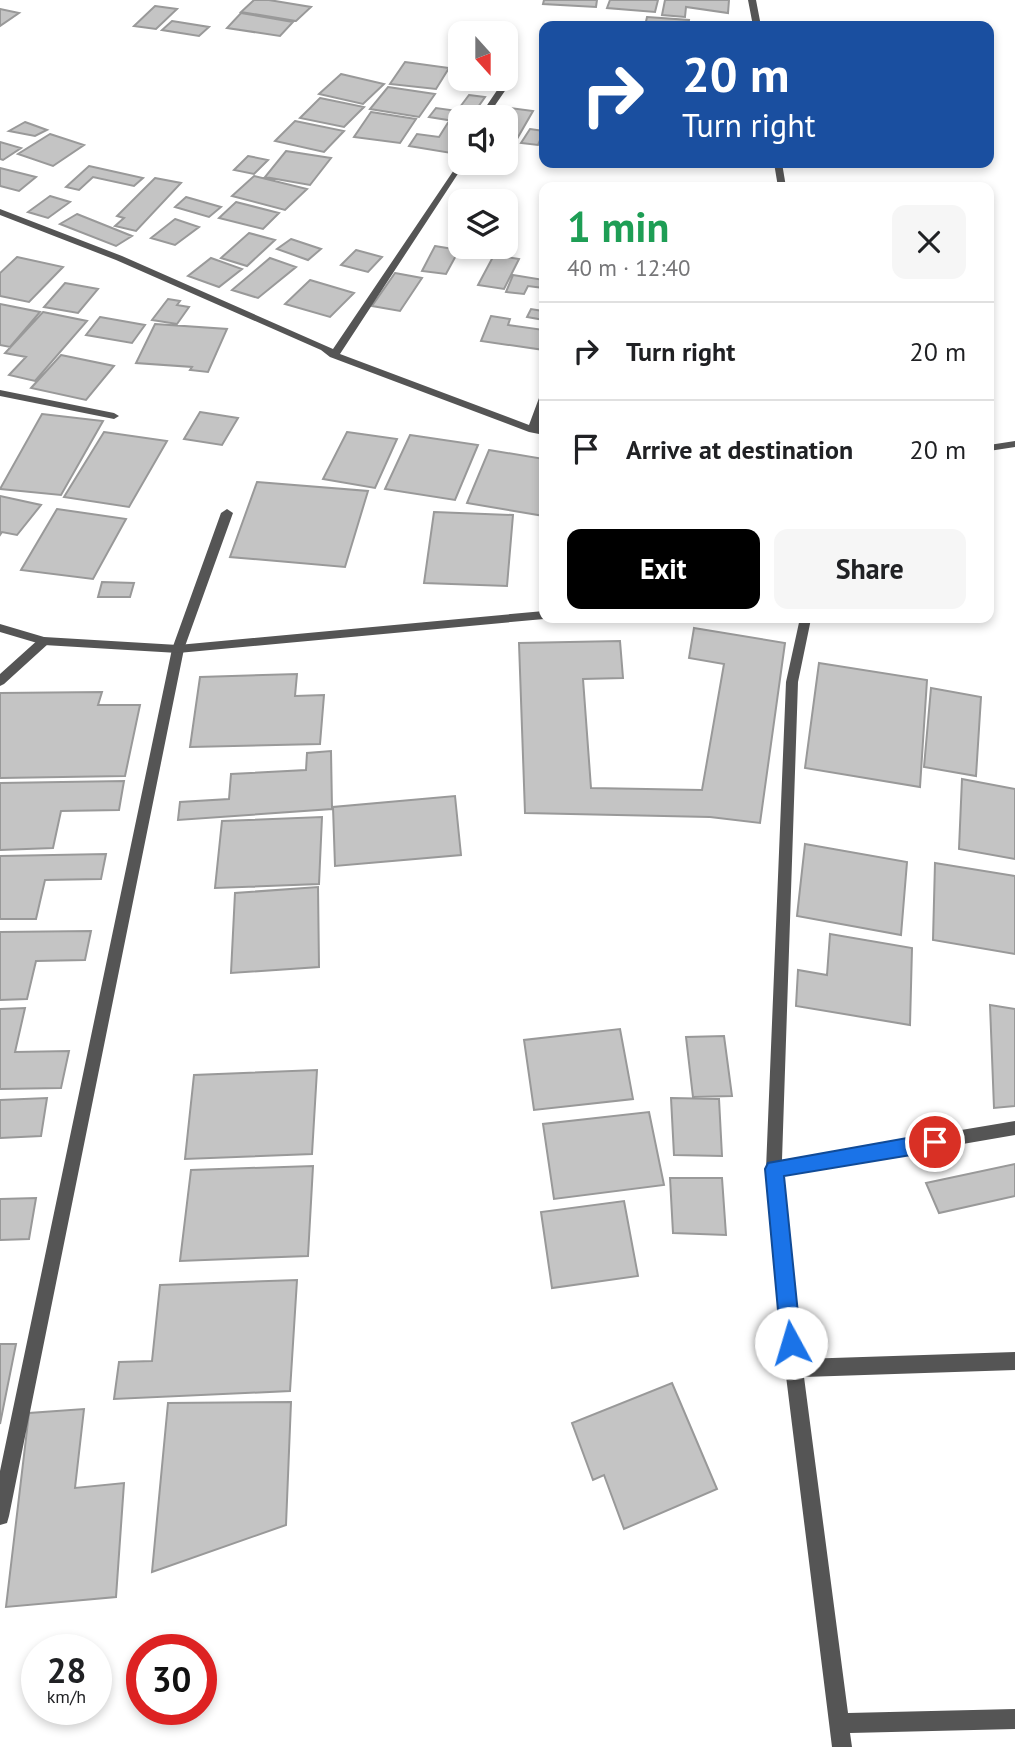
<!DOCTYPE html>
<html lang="en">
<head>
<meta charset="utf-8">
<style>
	body { margin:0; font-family:"PT Sans",sans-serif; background:#f6f6f6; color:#202124; height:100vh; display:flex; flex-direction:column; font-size:26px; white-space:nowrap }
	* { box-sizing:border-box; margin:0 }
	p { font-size:23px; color:#757577 }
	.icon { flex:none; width:38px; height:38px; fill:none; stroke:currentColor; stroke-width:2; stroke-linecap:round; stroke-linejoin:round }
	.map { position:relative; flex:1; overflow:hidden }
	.drawer { position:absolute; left:539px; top:182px; width:455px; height:441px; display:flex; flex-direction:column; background:#fff; border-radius:14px; box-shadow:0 4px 10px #0003 }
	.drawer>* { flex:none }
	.banner { position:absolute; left:539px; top:21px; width:455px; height:147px; border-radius:14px; box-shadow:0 4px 10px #0003; background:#1a4fa0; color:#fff; overflow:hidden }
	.needle { width:46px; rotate:159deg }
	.fabs { position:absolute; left:448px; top:21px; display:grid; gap:14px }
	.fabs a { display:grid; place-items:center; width:70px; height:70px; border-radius:14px; background:#fff; box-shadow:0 4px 10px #0003; font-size:35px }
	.speed { position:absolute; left:21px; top:1634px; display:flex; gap:14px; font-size:35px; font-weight:700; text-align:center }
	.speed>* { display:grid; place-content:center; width:91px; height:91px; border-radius:50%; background:#fff; box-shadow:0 4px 10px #0003; line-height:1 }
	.speed small { font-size:18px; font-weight:400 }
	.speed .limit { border:10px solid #d22; background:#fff; color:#111 }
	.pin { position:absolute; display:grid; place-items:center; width:60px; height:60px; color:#fff; margin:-30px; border:4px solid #fff; border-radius:50%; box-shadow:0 2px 7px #0007 }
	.me { position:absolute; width:77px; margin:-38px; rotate:354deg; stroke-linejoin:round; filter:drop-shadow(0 0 5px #0008) }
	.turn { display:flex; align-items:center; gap:24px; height:147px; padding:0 28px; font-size:32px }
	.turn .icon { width:91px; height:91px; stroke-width:2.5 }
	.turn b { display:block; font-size:49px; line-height:60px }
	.round { display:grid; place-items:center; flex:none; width:74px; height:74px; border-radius:14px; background:#f6f6f6 }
	.overview { display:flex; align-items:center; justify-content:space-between; height:119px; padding:0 28px }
	h1 { font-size:42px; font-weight:800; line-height:52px; color:#1e9e55 }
	.primary-button { display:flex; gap:14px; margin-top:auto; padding:14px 28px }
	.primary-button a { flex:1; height:80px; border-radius:14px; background:#000; color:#fff; font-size:28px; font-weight:800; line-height:80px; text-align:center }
	.primary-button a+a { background:#f6f6f6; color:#202124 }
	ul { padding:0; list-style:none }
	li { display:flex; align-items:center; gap:21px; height:98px; padding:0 28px; border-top:2px solid #e0e0e0 }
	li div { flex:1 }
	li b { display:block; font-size:26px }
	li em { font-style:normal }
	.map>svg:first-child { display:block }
	.building { fill:#c4c4c4; stroke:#999; stroke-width:2 }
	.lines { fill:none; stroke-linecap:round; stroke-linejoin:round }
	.minor { fill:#555; fill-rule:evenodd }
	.tertiary { fill:#555; fill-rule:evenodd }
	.route { fill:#1a73e8; stroke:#114b97; stroke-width:2 }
</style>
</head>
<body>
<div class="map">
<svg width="1015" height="1747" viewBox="0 0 1015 1747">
	<rect width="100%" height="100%" fill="#fff"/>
	<path class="building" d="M 254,0 L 269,0 L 311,7 L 296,21 L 241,12 Z
		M 544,0 L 597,0 L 596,7 L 543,4 Z
		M 610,0 L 658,0 L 655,12 L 607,8 Z
		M 665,0 L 729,0 L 728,13 L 686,7 L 685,17 L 662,15 Z
		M 155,6 L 177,9 L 156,29 L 134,26 Z
		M 0,9 L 19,13 L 0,26 Z
		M 241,13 L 293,22 L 280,36 L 227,28 Z
		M 647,17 L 689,20 L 688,26 L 645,26 Z
		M 172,21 L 209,27 L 199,36 L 162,30 Z
		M 405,62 L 449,68 L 436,89 L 390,84 Z
		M 341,74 L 384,84 L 363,104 L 319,94 Z
		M 388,87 L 435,94 L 419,117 L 370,109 Z
		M 469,95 L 485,97 L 471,117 L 460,117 L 460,122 L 429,117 L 436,108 L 457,111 Z
		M 320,98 L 364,107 L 344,127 L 300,118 Z
		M 502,107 L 533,111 L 514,144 L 506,142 L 506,123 L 511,115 L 498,113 Z
		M 371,112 L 416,119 L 400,143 L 354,137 Z
		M 295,121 L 344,131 L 324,152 L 275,141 Z
		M 449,121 L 460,123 L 460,139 L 451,153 L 409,146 L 417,134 L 439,137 Z
		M 25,122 L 47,130 L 35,136 L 9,131 Z
		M 530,129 L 544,131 L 538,145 L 521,143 Z
		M 50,134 L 84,145 L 53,166 L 18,154 Z
		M 0,142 L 21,148 L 3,160 L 0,159 Z
		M 286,151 L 331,158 L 310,185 L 265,177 Z
		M 248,156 L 268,160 L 254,174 L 234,170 Z
		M 89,166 L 143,178 L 134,186 L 93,177 L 79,190 L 66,187 Z
		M 0,168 L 36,177 L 19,191 L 0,186 Z
		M 254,176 L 307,189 L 285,210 L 232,196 Z
		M 155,178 L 181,183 L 136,231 L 115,226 L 124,218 L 117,216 Z
		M 50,196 L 70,202 L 48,218 L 28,212 Z
		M 186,197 L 221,207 L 209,217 L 175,207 Z
		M 236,202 L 279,213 L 263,229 L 219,218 Z
		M 77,214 L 132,236 L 116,246 L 60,224 Z
		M 175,219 L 199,227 L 175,245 L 151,238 Z
		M 249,233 L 275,240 L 247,266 L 221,258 Z
		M 291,239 L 321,249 L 308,260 L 277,249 Z
		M 435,246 L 459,250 L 446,274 L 422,271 Z
		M 356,250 L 382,257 L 368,272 L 341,265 Z
		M 494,255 L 519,259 L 504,289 L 478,285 Z
		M 17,257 L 63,267 L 29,302 L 0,296 L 0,273 Z
		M 211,258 L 242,269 L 219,287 L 188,276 Z
		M 270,258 L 296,267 L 258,298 L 232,290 Z
		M 395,273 L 422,278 L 400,311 L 372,306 Z
		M 513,275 L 544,280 L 544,288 L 528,286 L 524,294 L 506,292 Z
		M 310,280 L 354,293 L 330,317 L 285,304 Z
		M 65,283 L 98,289 L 78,313 L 44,307 Z
		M 168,299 L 180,301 L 177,305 L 189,307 L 177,324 L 152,320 Z
		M 0,304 L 40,312 L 10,347 L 0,345 Z
		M 544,308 L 544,320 L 527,317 L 531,309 L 543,311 Z
		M 43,312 L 87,321 L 35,381 L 9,375 L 26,357 L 5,353 Z
		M 491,316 L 510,319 L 508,325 L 544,330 L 544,350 L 481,341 Z
		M 100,317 L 145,325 L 132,343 L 86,335 Z
		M 155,324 L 227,329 L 208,372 L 190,370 L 192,367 L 136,363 Z
		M 61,355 L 114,366 L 86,400 L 31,388 Z
		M 200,412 L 238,418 L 222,445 L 184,439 Z
		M 42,414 L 103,421 L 61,495 L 0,489 Z
		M 104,432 L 167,441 L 129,507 L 64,497 Z
		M 347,432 L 397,439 L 375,488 L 323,479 Z
		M 410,435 L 478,445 L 455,500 L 385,489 Z
		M 489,450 L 544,459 L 544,516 L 467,503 Z
		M 257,482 L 368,491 L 345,567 L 230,557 Z
		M 0,496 L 41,505 L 17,535 L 2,532 L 0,535 Z
		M 57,509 L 126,519 L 93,579 L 21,570 Z
		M 434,512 L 513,515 L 507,586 L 424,583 Z
		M 102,582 L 134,583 L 130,597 L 98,597 Z
		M 694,628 L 785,643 L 760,823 L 710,817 L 525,813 L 519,643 L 620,641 L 623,678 L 583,679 L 591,788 L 702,790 L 724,664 L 689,658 Z
		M 819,663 L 927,680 L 920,787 L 805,768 Z
		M 297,674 L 295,696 L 324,695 L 320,744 L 190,747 L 200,677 Z
		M 931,688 L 981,697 L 976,776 L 924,767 Z
		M 102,692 L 98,705 L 140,705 L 125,776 L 0,778 L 0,693 Z
		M 331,751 L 332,809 L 178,820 L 180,802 L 229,799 L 231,774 L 306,770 L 307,753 Z
		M 962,779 L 1015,789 L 1015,859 L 959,849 Z
		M 124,781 L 119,810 L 61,811 L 53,848 L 0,850 L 0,783 Z
		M 455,796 L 461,855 L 335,866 L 333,807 Z
		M 322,817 L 319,884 L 215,888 L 222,821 Z
		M 805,844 L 907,862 L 901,935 L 797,916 Z
		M 106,854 L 101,879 L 45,880 L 36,919 L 0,919 L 0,856 Z
		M 935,863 L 1015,876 L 1015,954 L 933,940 Z
		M 318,887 L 319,967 L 231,973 L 235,893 Z
		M 91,931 L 85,960 L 36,961 L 27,999 L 0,1000 L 0,932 Z
		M 830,934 L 912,948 L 910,1025 L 796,1006 L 798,970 L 827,975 Z
		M 990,1005 L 1015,1009 L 1015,1106 L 994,1108 Z
		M 25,1008 L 15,1052 L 69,1051 L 61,1088 L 0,1089 L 0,1009 Z
		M 620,1029 L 633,1099 L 534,1110 L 524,1040 Z
		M 724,1036 L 732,1096 L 693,1097 L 686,1037 Z
		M 317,1070 L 312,1154 L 185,1159 L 194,1075 Z
		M 47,1098 L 41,1136 L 0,1138 L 0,1100 Z
		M 671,1098 L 719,1099 L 722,1156 L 674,1155 Z
		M 649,1112 L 664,1185 L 554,1199 L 543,1124 Z
		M 1015,1164 L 1015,1196 L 939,1213 L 926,1183 Z
		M 313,1166 L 308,1256 L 180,1261 L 191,1170 Z
		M 670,1178 L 722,1178 L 726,1235 L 673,1233 Z
		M 36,1198 L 29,1239 L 0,1240 L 0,1199 Z
		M 624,1201 L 638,1276 L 552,1288 L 541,1212 Z
		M 297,1280 L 290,1391 L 114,1399 L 119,1362 L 152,1361 L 160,1285 Z
		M 0,1344 L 16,1344 L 0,1424 Z
		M 672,1383 L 717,1489 L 624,1529 L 604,1475 L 593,1480 L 572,1423 Z
		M 291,1402 L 286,1525 L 152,1572 L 168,1403 Z
		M 84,1409 L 75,1488 L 124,1483 L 116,1597 L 6,1607 L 29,1413 Z"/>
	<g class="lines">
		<path class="minor" d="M 748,0 L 756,0 L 761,26 L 753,26 Z
			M 504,80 L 511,82 L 487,117 L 479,117 Z
			M 460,161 L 460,163 L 465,163 L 340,354 L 529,425 L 539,398 L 544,395 L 544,413 L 539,428 L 544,429 L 544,435 L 529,432 L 330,357 L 321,350 L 116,260 L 0,215 L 0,209 L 122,256 L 333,349 Z
			M 774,163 L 782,163 L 786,187 L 778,187 Z
			M 0,390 L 114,413 L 119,416 L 114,419 L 0,396 Z
			M 1015,441 L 1015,447 L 989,451 L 989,445 Z
			M 227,509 L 233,513 L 184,649 L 9,1516 L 7,1523 L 0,1525 L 0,1471 L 172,649 L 221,513 Z
			M 800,618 L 811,619 L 798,682 L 782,1160 L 1015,1121 L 1015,1135 L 783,1175 L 802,1359 L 1015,1352 L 1015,1370 L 804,1377 L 848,1713 L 1015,1709 L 1015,1729 L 850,1733 L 852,1747 L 832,1747 L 785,1368 L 766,1169 L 786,682 Z
			M 44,637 L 50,641 L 48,644 L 4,684 L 0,686 L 0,674 L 40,638 Z"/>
		<path class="tertiary" d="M 544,611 L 544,618 L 548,618 L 544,619 L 178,653 L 44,645 L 0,632 L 0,624 L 44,637 L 178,645 Z
			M 795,618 L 811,618 L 805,622 L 797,621 Z"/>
	</g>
	<path class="route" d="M 935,1133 L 941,1136 L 944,1142 L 941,1148 L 935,1151 L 784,1176 L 801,1343 L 798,1350 L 791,1353 L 784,1350 L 781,1343 L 765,1169 L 768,1163 Z"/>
</svg>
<div class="fabs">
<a><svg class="needle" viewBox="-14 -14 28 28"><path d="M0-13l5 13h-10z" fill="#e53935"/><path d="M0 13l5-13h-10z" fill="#757577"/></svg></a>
<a><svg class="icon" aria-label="sound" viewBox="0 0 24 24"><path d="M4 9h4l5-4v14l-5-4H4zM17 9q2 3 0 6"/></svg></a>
<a><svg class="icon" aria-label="layers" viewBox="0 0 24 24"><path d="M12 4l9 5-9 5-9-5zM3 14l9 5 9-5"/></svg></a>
</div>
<div class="speed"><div>28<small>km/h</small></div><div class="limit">30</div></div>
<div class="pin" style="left:935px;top:1142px;background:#d93025"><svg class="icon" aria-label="arrive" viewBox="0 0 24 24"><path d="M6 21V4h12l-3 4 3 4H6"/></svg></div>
<svg class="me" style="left:791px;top:1343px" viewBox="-20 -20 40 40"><circle r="19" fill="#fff"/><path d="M0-13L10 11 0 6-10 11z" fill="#1a73e8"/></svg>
<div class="banner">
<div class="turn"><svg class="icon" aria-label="right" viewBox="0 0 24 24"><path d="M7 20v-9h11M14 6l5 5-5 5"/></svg><div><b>20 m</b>Turn right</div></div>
</div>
<section class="drawer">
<div class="overview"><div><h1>1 min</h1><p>40 m · 12:40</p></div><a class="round"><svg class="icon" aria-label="close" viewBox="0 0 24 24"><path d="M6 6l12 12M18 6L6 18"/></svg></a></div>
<ul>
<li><svg class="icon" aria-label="right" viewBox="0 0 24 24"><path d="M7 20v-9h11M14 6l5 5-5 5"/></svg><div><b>Turn right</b></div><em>20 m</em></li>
<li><svg class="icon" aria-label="arrive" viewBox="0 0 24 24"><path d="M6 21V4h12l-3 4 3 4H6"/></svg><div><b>Arrive at destination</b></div><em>20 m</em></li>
</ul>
<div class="primary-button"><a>Exit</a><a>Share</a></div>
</section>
</div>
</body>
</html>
